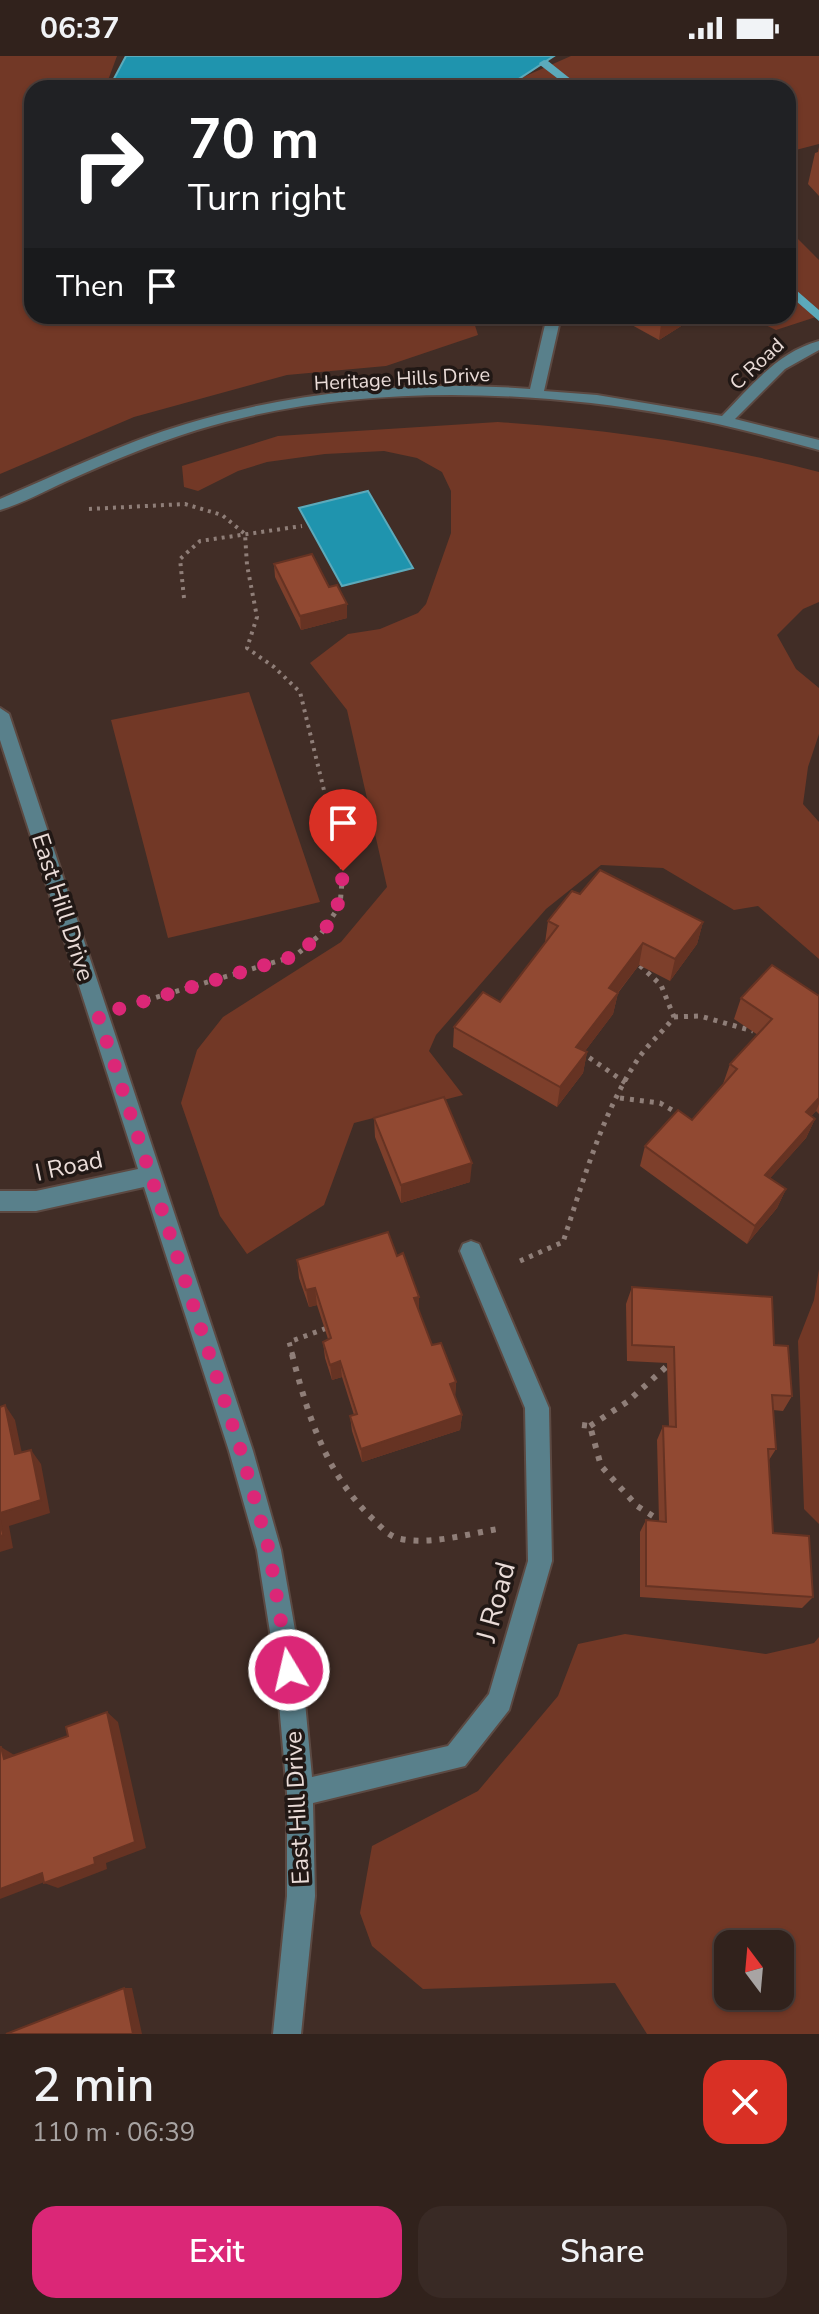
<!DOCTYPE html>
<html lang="en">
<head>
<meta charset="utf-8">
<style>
	body { margin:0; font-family:"Nunito Sans",sans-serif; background:#392a25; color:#f1f3f6; height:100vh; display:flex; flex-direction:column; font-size:30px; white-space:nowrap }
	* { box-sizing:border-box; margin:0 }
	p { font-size:26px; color:#a8a4a3 }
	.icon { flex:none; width:44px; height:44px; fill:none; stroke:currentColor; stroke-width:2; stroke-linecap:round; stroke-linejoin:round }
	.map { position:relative; height:1978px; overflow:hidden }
	.panel { display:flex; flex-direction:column; background:#31221c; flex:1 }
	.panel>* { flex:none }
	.banner { position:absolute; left:24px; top:24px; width:772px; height:244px; border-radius:24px; box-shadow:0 2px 6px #0004,0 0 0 2px #4c3f3b; background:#202124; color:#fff; overflow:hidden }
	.needle { width:52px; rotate:344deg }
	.fabs { position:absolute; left:714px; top:1874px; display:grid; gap:16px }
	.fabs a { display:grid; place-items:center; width:80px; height:80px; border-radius:16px; background:#31221c; box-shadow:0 2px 6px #0004,0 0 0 2px #4c3f3b; font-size:40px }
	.pin { position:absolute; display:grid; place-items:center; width:68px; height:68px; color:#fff; margin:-82px -34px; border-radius:50% 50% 50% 0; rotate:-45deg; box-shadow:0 0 8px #0007 }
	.pin .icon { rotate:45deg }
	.me { position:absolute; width:88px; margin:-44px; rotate:351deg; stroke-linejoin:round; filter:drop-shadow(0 0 6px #0008) }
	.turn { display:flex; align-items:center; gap:28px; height:168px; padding:0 32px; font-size:36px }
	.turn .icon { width:104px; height:104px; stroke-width:2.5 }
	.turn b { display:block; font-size:56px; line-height:68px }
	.then { display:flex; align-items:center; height:76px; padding:0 32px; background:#0003; gap:16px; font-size:30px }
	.round { display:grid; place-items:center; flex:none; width:84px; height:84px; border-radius:24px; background:#392a25 }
	.headline { display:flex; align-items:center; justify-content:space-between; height:136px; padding:0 32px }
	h1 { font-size:48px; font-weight:600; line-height:60px }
	.action { display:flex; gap:16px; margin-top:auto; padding:16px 32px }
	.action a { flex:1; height:92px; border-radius:24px; background:#db2777; color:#fff; font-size:32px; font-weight:600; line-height:92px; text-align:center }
	.action a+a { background:#392a25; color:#f1f3f6 }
	.status { display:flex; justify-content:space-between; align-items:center; height:56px; padding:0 40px; background:#31221c; direction:ltr }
	.status svg { height:22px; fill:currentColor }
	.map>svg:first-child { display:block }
	.green { fill:#723826; fill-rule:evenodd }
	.water { fill:#1f94ae; stroke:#5caabb; stroke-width:2 }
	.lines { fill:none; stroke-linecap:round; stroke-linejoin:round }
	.stream { fill:#5caabb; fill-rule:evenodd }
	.minor-casing { stroke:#5c4942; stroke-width:4 }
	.path-far2 { stroke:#8f7e78; stroke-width:4; stroke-dasharray:3 5; stroke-linecap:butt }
	.path-far1 { stroke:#8f7e78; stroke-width:5; stroke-dasharray:4 6; stroke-linecap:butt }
	.path { stroke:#8f7e78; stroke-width:6; stroke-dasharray:5 8; stroke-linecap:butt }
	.minor { fill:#59808b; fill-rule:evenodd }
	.wall { fill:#7d3f2b }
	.shaded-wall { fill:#663323 }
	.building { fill:#914932; stroke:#663323; stroke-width:2 }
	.route { stroke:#db2777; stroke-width:14; stroke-dasharray:0 25.2 }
	.labels { text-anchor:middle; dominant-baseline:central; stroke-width:7; stroke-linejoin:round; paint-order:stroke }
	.far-street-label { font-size:20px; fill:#eadcd8; stroke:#211815 }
	.street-label { font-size:24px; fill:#eadcd8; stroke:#211815 }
	.near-street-label { font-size:28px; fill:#eadcd8; stroke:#211815 }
</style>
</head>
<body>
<div class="status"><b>06:37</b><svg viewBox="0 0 49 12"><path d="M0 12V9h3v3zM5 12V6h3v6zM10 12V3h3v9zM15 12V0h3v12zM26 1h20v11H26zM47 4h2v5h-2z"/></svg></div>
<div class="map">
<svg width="819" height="1978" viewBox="0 0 819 1978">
	<rect width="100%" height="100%" fill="#412d26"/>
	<path class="green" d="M 0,0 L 117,0 L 107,27 L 100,32 L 32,32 L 32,260 L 472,260 L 478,279 L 386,310 L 287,319 L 134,361 L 0,418 Z
		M 571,0 L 819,0 L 819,88 L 788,96 L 788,32 L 508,32 L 521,22 Z
		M 788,173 L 819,204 L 819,260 L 776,274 L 747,260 L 788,260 Z
		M 498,366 C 607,373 713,388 819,416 L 819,546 L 803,553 L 777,579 L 796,613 L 819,632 L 819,678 L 808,711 L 803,748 L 819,766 L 819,903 L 758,850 L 734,854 L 663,812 L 601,809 L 546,853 L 436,979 L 429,995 L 463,1039 L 354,1067 L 324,1149 L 247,1198 L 220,1160 L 181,1047 L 197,994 L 223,961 L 341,886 L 387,831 L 347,654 L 310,607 L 348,578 L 380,573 L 418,557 L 426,548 L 451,477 L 451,435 L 442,416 L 417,402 L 384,395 L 325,398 L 267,406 L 238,415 L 198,435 L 184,431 L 182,410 L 278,380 Z
		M 249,636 L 320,846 L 168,882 L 111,664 Z
		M 819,1213 L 819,1468 L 804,1453 L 798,1285 L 814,1244 Z
		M 625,1578 L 766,1598 L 814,1587 L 819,1581 L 819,1978 L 647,1978 L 615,1927 L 423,1933 L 372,1890 L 360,1857 L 372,1790 L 478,1735 L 558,1640 L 578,1588 ZM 728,1888 L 780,1888 L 780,1940 L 728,1940 Z"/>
	<path class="water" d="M 126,0 L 554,0 L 505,32 L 109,32 Z
		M 368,435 L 413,512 L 342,530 L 299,452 Z"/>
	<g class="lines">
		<path class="stream" d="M 544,4 L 548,5 L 582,32 L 570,32 L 540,9 L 539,7 Z
			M 788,227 L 819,254 L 819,265 L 788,238 Z"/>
		<g class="minor-casing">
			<path id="minor" d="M 547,260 L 561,260 L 544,335 L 597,339 L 722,360 C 751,330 778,296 819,285 L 819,294 L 785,313 L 735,363 L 819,384 L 819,394 C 770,381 721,367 672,359 C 518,332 347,328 197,374 C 152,388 109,406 67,425 C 45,435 23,447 0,454 L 0,443 C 61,417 122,387 186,368 C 295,335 417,324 530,333 Z
				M 0,652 L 9,658 L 253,1395 L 281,1494 L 302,1614 L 312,1721 L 448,1690 L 489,1638 L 528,1505 L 525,1352 L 460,1195 L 463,1188 L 471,1185 L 479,1188 L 549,1352 L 552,1505 L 509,1654 L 465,1710 L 313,1747 L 315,1840 L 301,1978 L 273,1978 L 287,1840 L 287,1737 L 276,1614 L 257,1494 L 229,1395 L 144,1131 L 36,1155 L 0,1155 L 0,1135 L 36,1135 L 138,1113 L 0,684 Z"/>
		</g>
		<path class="path-far2" d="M 89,453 L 185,448 L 222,459 L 245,478 L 247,509 L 257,561 L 247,592 L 274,611 L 300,636 L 331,763
			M 184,542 L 180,503 L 200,485 L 302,470"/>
		<path class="path-far1" d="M 137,947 L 295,900 L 321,878 L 340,849 L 343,815 L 331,761
			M 674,961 L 700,960 L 753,975
			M 581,996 L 626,1027
			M 620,1042 L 660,1047 L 679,1058
			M 520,1205 L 563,1186 C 583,1126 602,1057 638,1003 C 648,988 663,976 674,961 L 661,929 L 636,906
			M 293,1300 L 289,1286 L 327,1272"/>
		<path class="path" d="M 292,1298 C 308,1361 327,1421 376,1466 C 383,1473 390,1481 401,1483 C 432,1489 467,1478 498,1473
			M 582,1369 L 590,1370 L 601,1410 L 637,1450 L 659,1464
			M 590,1370 L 627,1346 L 666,1311"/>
		<use href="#minor" class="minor"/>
	</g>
	<path class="wall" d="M 819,91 L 819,140 L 808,128 L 815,97 L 818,96 Z
		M 632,260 L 697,260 L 659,284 L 630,268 Z
		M 274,508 L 329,531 L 347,562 L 301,574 L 275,521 Z
		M 580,838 L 703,866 L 697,888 L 670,925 L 639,909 L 618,937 L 613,958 L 585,995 L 587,996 L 583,1017 L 557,1051 L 453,991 L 454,971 L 500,946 L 545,887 L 548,865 Z
		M 819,940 L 819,1058 L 816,1055 L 811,1060 L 815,1063 L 806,1082 L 770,1122 L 786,1133 L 777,1152 L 747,1188 L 640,1110 L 645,1090 L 692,1064 L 723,1028 L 730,1008 L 758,979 L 734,963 L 741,942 Z
		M 374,1062 L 470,1126 L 401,1147 L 375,1081 Z
		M 397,1200 L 419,1241 L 419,1255 L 432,1289 L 456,1326 L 455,1341 L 462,1359 L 460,1374 L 362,1406 L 352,1375 L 350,1360 L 354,1359 L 342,1321 L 332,1324 L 325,1302 L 323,1286 L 328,1283 L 317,1249 L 309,1251 L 299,1222 L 297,1204 Z
		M 632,1231 L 774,1289 L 792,1340 L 783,1355 L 773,1354 L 776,1393 L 769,1404 L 773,1477 L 813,1541 L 802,1552 L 640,1541 L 640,1476 L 646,1464 L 659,1465 L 657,1384 L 663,1370 L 669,1371 L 667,1307 L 627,1305 L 626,1248 Z"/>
	<path class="shaded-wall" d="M 662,260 L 697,260 L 659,284 Z
		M 347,548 L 347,562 L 301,574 L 300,560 Z
		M 703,866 L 697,888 L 670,925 L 675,903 Z
		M 643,887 L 639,909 L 605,953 L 609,932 Z
		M 618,937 L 613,958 L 573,1011 L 576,991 Z
		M 587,996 L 583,1017 L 557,1051 L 560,1031 Z
		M 819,1042 L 819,1048 L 816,1055 L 797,1075 L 806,1056 Z
		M 815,1063 L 806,1082 L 757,1137 L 765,1119 Z
		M 472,1107 L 470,1126 L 401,1147 L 401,1129 Z
		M 786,1133 L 777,1152 L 747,1188 L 755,1170 Z
		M 315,1232 L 317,1249 L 309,1251 L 306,1234 Z
		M 419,1241 L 419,1257 L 414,1242 Z
		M 340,1305 L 342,1321 L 332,1324 L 330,1309 Z
		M 456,1326 L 455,1341 L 450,1328 Z
		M 5,1349 L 15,1364 L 25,1412 L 15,1398 Z
		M 462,1359 L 460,1374 L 362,1406 L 361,1393 Z
		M 31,1394 L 41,1408 L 50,1457 L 9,1470 L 13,1492 L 0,1496 L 0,1457 Z
		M 107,1656 L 118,1666 L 146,1792 L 106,1807 L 107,1813 L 58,1832 L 44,1827 L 94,1802 Z
		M 1,1691 L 16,1700 L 4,1703 Z
		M 42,1817 L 55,1822 L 0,1843 L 0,1833 Z
		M 124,1932 L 132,1932 L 142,1978 L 133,1978 Z"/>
	<path class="building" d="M 312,498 L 329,531 L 337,529 L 347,548 L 300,560 L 274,508 Z
		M 600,814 L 703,866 L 675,903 L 643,887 L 609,932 L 618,937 L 576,991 L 587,996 L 560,1031 L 454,971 L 483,936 L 500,946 L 558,870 L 548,865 L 572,835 L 580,838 Z
		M 772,909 L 819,940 L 819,1042 L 806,1056 L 815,1063 L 765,1119 L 786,1133 L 755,1170 L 645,1090 L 678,1054 L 692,1064 L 737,1013 L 730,1008 L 772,963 L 741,942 Z
		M 444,1041 L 472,1107 L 401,1129 L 374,1062 Z
		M 388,1176 L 397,1200 L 403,1197 L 419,1241 L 414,1242 L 432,1289 L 441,1287 L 456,1326 L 450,1328 L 462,1359 L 361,1393 L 350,1360 L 357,1358 L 340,1305 L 330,1309 L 323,1286 L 331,1282 L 315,1232 L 306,1234 L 297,1204 Z
		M 632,1231 L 772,1241 L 774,1289 L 788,1290 L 792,1340 L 772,1339 L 776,1393 L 768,1393 L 773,1477 L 809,1480 L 813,1541 L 646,1530 L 646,1464 L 666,1466 L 663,1370 L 676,1371 L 674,1291 L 632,1289 Z
		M 5,1349 L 15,1398 L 31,1394 L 41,1444 L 0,1457 L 0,1351 Z
		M 0,1464 L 3,1479 L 0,1480 Z
		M 107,1656 L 135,1786 L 94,1802 L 95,1808 L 44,1827 L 42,1817 L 0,1833 L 0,1691 L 1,1691 L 4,1703 L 68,1680 L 66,1671 Z
		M 124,1932 L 133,1978 L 6,1978 Z"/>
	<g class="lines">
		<path class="route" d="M 289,1614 L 269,1494 L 241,1395 L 98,959 L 295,900 C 331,871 339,862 343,815"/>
	</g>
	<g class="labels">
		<g class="far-street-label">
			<text transform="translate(757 308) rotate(-43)">C Road</text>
			<text transform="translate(402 323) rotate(-3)">Heritage Hills Drive</text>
		</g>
		<g class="street-label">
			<text transform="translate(63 851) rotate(72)">East Hill Drive</text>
			<text transform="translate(69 1110) rotate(-12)">I Road</text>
			<text transform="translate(297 1752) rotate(-93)">East Hill Drive</text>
		</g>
		<g class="near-street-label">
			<text transform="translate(496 1546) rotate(-75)">J Road</text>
		</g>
	</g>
</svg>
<div class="fabs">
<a><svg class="needle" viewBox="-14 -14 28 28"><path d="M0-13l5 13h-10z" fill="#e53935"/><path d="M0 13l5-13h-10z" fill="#a8a4a3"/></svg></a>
</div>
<div class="pin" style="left:343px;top:815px;background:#d93025"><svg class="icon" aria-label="arrive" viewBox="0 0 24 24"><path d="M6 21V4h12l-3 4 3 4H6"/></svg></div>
<svg class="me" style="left:289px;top:1614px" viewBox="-20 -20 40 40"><circle r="17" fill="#db2777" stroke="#fff" stroke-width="3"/><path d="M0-11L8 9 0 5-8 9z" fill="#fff"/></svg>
<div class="banner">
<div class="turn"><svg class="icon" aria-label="right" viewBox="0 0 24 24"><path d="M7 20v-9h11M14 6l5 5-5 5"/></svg><div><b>70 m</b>Turn right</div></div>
<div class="then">Then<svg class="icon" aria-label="arrive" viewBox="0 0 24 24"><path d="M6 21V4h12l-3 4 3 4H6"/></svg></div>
</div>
</div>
<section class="panel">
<div class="headline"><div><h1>2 min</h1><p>110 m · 06:39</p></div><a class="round" style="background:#d93025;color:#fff"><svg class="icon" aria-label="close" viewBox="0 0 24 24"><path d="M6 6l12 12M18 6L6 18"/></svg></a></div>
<div class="action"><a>Exit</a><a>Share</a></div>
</section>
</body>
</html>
